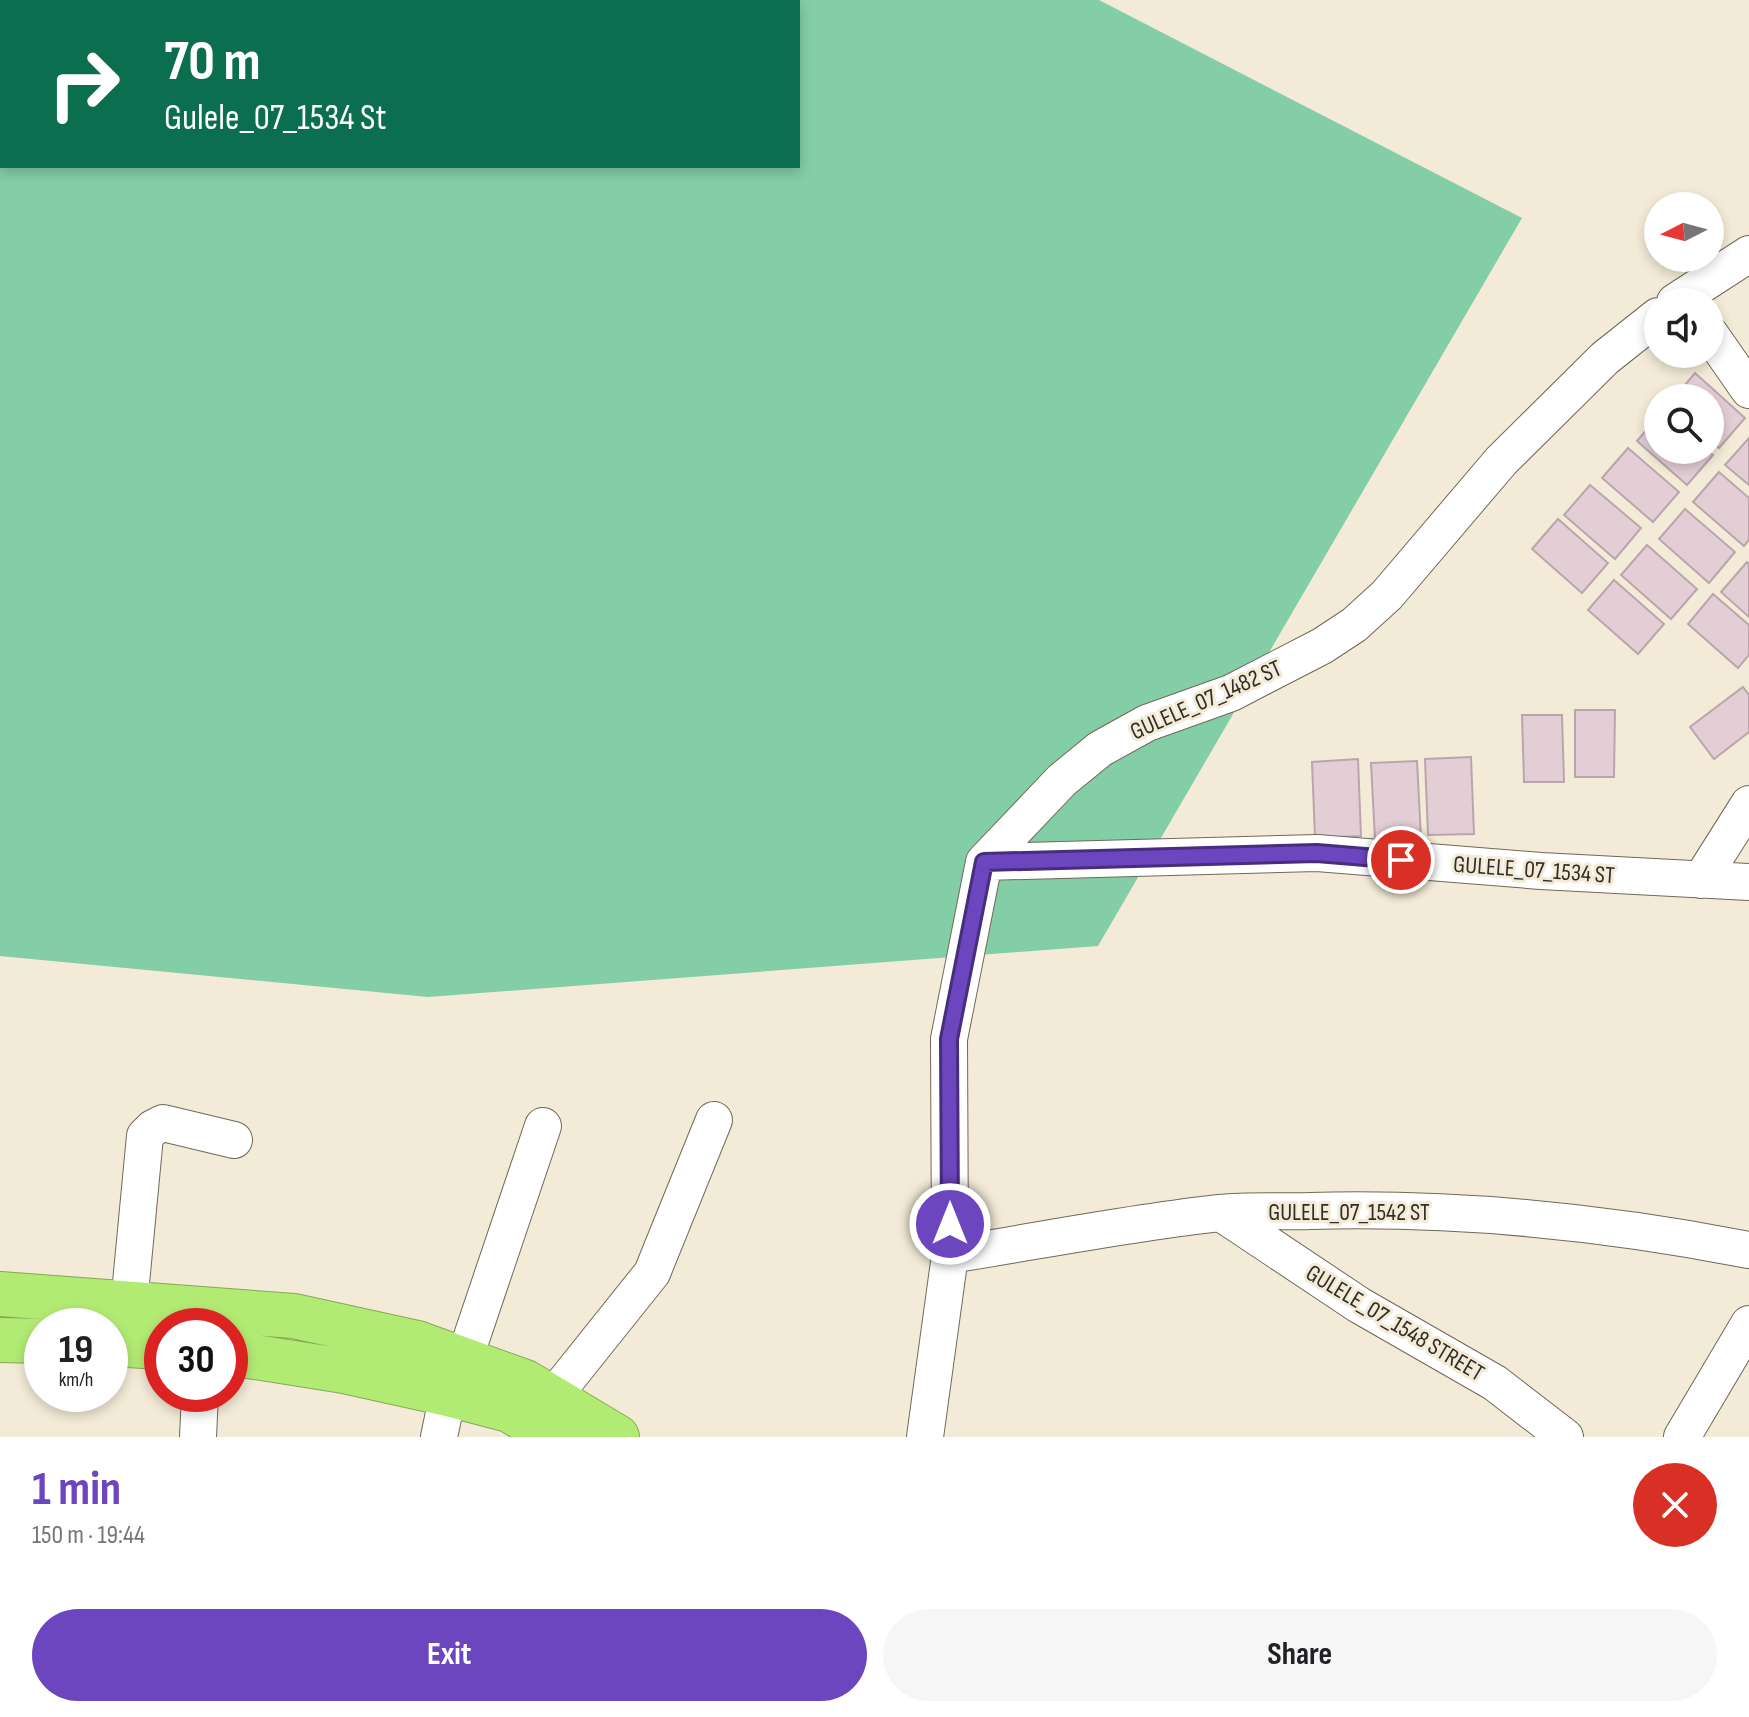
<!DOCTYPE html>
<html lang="en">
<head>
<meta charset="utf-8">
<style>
	body { margin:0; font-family:"Sofia Sans Condensed",sans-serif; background:#f6f6f6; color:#202124; height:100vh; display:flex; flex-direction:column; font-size:30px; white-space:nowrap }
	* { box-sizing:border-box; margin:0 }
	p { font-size:26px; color:#757577 }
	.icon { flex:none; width:44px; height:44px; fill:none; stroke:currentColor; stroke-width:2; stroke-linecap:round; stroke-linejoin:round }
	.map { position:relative; height:1437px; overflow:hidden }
	.side { display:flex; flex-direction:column; background:#fff; flex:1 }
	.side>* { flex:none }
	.banner { position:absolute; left:0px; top:0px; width:800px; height:168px; box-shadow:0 4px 12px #0003; background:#0b6e4f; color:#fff; overflow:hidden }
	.needle { width:52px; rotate:264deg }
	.fabs { position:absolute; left:1644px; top:192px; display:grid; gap:16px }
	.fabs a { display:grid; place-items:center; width:80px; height:80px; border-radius:50%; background:#fff; box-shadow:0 4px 12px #0003; font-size:40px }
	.speed { position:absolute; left:24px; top:1308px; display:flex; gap:16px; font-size:40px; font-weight:700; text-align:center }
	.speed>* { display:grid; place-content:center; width:104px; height:104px; border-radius:50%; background:#fff; box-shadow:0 4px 12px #0003; line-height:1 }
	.speed small { font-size:20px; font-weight:400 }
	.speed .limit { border:12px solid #d22; background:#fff; color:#111 }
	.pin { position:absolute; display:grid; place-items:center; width:68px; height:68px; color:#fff; margin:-34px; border:4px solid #fff; border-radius:50%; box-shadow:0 2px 8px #0007 }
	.me { position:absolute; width:88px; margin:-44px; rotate:0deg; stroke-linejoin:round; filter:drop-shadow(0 0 6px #0008) }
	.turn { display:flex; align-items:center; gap:28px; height:168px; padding:0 32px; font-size:36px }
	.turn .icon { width:104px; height:104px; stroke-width:2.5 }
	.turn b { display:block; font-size:56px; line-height:68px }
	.round { display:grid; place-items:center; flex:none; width:84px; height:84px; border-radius:42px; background:#f6f6f6 }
	.summary { display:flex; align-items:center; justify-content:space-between; height:136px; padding:0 32px }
	h1 { font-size:48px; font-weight:700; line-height:60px; color:#6c46bf }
	.button { display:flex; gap:16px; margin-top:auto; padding:16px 32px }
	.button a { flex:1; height:92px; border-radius:48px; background:#6c46bf; color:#fff; font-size:32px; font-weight:700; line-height:92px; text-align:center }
	.button a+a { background:#f6f6f6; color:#202124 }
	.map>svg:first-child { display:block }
	.green { fill:#83cda7; fill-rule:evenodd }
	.building { fill:#e4ced6; stroke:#baa5ad; stroke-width:2 }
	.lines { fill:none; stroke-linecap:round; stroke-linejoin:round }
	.street-casing { stroke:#706958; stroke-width:38 }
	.highway-casing { stroke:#85a858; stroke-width:46 }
	.street { stroke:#fff; stroke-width:36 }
	.highway { stroke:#b2eb73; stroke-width:44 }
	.route-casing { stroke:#462e7c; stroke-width:20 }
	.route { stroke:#6c46bf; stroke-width:14 }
	.labels { text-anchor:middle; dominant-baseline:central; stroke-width:6; stroke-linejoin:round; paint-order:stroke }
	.street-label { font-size:24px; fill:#312d26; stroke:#f3ebd7 }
</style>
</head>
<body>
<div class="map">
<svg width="1749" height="1437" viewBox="0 0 1749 1437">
	<rect width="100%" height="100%" fill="#f3ebd7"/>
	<path class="green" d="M 0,0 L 1099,0 L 1522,218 L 1098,946 L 428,997 L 0,956 ZM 2,2 L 798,2 L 798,166 L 2,166 Z"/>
	<path class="building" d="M 1695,373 L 1745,418 L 1719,448 L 1710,440 L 1710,398 L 1674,398 Z
		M 1658,417 L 1658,450 L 1707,450 L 1713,455 L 1687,485 L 1637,441 Z
		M 1749,438 L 1749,485 L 1725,465 Z
		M 1628,448 L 1679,492 L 1653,522 L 1602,478 Z
		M 1719,472 L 1749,498 L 1749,540 L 1744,546 L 1693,502 Z
		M 1590,485 L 1641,528 L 1615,559 L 1564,515 Z
		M 1685,509 L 1735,552 L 1709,583 L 1659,539 Z
		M 1558,519 L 1608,563 L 1582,593 L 1532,549 Z
		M 1647,545 L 1697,589 L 1671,619 L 1621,575 Z
		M 1747,562 L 1749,564 L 1749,617 L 1721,592 Z
		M 1614,580 L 1664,624 L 1638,654 L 1588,610 Z
		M 1713,594 L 1749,625 L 1749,655 L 1738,668 L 1688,624 Z
		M 1743,687 L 1749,695 L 1749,732 L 1714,759 L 1690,727 Z
		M 1575,710 L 1615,710 L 1614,777 L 1575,777 Z
		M 1522,715 L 1562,715 L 1564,782 L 1524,782 Z
		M 1471,757 L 1474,834 L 1428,835 L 1425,759 Z
		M 1358,759 L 1361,836 L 1315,838 L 1312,762 Z
		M 1417,761 L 1421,838 L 1375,840 L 1371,763 Z"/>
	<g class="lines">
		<g class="street-casing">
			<path id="street" d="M 1675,302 L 1749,254
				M 1710,334 L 1749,390
				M 984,862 L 1317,853 L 1541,871 L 1749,882
				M 1701,880 L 1749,804
				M 1221,1213 L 1359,1305 L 1495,1383 L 1565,1437
				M 950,1255 C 1039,1241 1129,1223 1219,1213 C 1249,1210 1280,1212 1310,1211 C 1457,1207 1605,1222 1749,1250
				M 129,1304 L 145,1136 L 153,1128 L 163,1123 L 234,1140
				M 552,1398 L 652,1273 L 714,1120
				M 198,1437 L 200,1394
				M 439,1437 L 448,1394 L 464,1360 L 543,1126
				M 925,1437 L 950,1255 L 949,1039 L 984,862 L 1062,780 L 1100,749 L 1147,723 L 1231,693 L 1322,646 L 1354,625 L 1387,595 L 1501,461 L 1605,358 L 1658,316
				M 1682,1437 L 1749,1324"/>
		</g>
		<g class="highway-casing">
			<path id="highway" d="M 0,1294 L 294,1316 L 417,1343 L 525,1382 L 617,1437
				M 0,1340 L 42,1341
				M 110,1344 L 162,1347
				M 230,1353 L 344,1371 L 448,1394 L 509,1410 L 555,1437"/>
		</g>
		<use href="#street" class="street"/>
		<use href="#highway" class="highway"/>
	</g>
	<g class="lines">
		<g class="route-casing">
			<path id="route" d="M 950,1224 L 949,1039 L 984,862 L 1317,853 L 1401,860"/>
		</g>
		<use href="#route" class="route"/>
	</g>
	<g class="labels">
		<g class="street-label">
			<text transform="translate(1206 700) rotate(-24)">GULELE_07_1482 ST</text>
			<text transform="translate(1534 870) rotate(4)">GULELE_07_1534 ST</text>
			<text x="1349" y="1212">GULELE_07_1542 ST</text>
			<text transform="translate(1395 1323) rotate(31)">GULELE_07_1548 STREET</text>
		</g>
	</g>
</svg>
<div class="fabs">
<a><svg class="needle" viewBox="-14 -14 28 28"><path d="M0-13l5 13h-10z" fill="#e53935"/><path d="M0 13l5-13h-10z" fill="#757577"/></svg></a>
<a><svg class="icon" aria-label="sound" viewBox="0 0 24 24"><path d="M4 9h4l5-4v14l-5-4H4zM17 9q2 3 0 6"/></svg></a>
<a><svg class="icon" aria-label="search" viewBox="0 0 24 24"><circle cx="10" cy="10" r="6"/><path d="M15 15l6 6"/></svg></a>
</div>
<div class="speed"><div>19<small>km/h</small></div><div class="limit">30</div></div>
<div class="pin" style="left:1401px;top:860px;background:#d93025"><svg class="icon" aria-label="arrive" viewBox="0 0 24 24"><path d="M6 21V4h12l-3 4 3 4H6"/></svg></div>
<svg class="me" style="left:950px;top:1224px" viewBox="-20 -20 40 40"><circle r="17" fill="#6c46bf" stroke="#fff" stroke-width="3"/><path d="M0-11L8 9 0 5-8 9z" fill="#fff"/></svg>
<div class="banner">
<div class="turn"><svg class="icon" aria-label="right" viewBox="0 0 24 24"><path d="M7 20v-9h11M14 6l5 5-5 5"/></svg><div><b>70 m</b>Gulele_07_1534 St</div></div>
</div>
</div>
<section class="side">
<div class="summary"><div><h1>1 min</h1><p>150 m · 19:44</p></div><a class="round" style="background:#d93025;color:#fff"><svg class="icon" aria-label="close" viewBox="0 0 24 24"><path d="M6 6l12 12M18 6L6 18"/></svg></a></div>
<div class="button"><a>Exit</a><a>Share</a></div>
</section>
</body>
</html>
